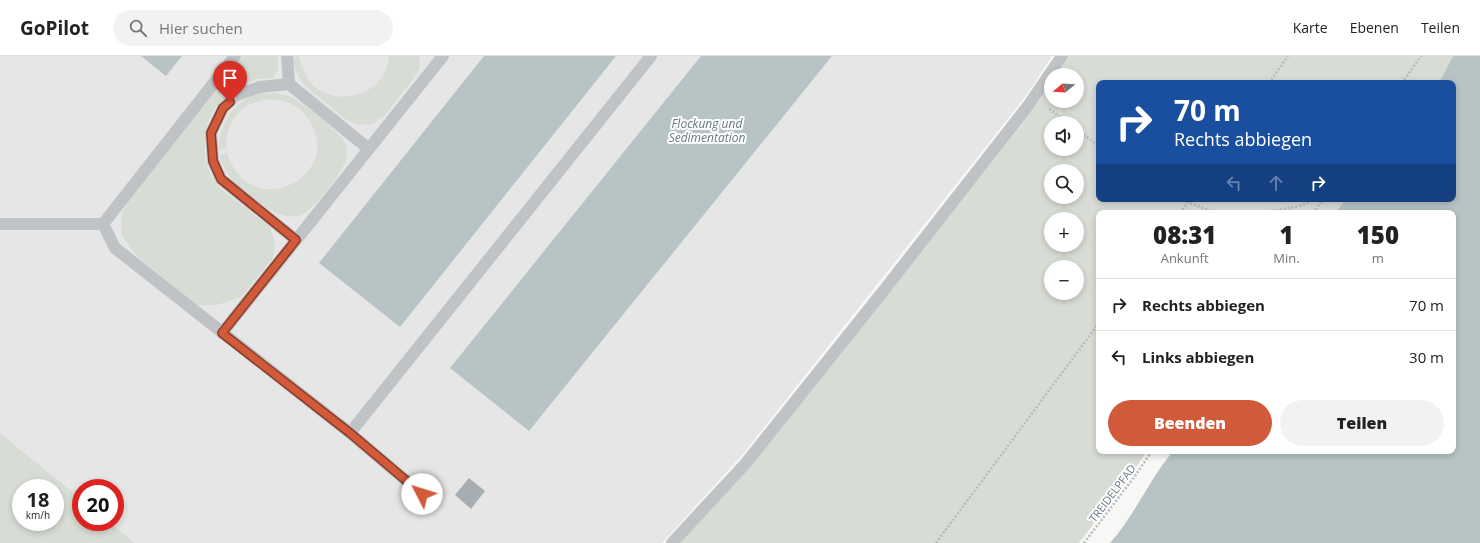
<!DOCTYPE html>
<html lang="de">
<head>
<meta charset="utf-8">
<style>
	body { margin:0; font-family:"Open Sans",sans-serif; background:#f2f2f2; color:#222; height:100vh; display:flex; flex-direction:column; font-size:15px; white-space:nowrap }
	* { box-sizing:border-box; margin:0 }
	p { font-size:13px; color:#767676 }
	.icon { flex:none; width:22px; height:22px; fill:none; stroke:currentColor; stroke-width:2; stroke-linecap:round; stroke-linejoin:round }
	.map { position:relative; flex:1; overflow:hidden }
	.drawer { position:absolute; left:1096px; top:154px; width:360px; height:244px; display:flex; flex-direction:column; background:#fff; border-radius:8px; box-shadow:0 2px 6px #0003 }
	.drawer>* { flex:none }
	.banner { position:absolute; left:1096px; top:24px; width:360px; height:122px; border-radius:8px; box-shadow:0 2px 6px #0003; background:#1a4fa0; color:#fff; overflow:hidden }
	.needle { width:26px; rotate:252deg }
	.fabs { position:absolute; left:1044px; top:12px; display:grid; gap:8px }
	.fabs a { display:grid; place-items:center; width:40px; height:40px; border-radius:50%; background:#fff; box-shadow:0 2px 6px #0003; font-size:20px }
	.speed { position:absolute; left:12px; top:423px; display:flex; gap:8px; font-size:20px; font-weight:700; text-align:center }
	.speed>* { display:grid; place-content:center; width:52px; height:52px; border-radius:50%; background:#fff; box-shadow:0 2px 6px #0003; line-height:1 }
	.speed small { font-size:10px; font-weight:400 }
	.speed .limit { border:6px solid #d22; background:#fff; color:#111 }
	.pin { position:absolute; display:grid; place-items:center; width:34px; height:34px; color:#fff; margin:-41px -17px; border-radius:50% 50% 50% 0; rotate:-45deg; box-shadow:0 0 4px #0007 }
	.pin .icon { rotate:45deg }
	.me { position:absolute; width:44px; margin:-22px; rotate:310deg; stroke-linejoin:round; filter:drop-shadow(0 0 3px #0008) }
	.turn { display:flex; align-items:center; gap:14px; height:84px; padding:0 12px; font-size:18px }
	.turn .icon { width:52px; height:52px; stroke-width:2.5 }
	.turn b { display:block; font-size:28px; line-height:34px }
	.lanes { display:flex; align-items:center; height:38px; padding:0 12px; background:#0003; justify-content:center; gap:20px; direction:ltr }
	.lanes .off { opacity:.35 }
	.eta { display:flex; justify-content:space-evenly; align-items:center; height:68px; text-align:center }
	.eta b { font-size:24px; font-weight:800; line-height:28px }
	.primary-button { display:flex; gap:8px; margin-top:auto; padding:8px 12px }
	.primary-button a { flex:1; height:46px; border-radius:24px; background:#d15a3a; color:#fff; font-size:16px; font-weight:800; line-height:46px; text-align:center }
	.primary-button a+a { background:#f2f2f2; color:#222 }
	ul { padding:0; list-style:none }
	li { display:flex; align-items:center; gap:12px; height:52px; padding:0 12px; border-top:1px solid #e0e0e0 }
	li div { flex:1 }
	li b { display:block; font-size:15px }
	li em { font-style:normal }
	header { display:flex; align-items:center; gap:24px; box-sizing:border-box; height:56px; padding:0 20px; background:#fff; border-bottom:1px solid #e0e0e0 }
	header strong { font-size:19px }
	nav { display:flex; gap:22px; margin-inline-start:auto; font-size:14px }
	.search { width:280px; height:36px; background:#f2f2f2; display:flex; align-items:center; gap:10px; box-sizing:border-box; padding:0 14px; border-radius:22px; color:#767676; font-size:15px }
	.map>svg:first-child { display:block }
	.built { fill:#e5e6e5 }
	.green { fill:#d7dcd4; fill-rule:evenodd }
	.water { fill:#b8c3c6 }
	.building { fill:#a7aeb3 }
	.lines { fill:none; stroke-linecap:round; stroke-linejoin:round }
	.path { stroke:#b9bcbe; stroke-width:2.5; stroke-dasharray:2 2; stroke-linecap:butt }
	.lane { stroke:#bfc3c6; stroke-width:12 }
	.route-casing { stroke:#883a26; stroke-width:10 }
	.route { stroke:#d15a3a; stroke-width:7 }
	.labels { text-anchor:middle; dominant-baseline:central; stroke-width:4; stroke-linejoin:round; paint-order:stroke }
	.street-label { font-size:11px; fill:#697883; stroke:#fff }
	.water-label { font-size:12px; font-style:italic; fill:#65787f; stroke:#fff }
</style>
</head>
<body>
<header>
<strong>GoPilot</strong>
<div class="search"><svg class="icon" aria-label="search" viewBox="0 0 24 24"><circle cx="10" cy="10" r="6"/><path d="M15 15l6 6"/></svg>Hier suchen</div>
<nav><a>Karte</a><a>Ebenen</a><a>Teilen</a></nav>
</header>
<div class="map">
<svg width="1480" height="487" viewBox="0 0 1480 487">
	<rect width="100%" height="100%" fill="#f7f7f5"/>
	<path class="built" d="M 0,0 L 1052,0 L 1025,41 L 743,398 L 662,487 L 135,487 L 109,466 L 115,466 L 115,432 L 81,432 L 81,443 L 0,377 Z"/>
	<path class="green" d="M 243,0 L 278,0 L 278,14 L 273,22 L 257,23 L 240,30 L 216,50 L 208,65 L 205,86 L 205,103 L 211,120 L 222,134 L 270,171 L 275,187 L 273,202 L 241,241 L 217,249 L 197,249 L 146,208 L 132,194 L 121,178 L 122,157 L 134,135 Z
		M 299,0 C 302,13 307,26 319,34 C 347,51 387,34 389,0 L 419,0 L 420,10 L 414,22 L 385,59 L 373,68 L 359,69 L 345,63 L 304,29 L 296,16 L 292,1 Z
		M 1069,0 L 1453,0 L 1439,27 L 1099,27 L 1099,143 L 1346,143 L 1335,157 L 1099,157 L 1099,395 L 1147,395 L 1133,416 L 1079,487 L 680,487 L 886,241 L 1033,54 L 1051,27 L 1051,45 L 1077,45 L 1077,19 L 1057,19 ZM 1051,67 L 1077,67 L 1077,93 L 1051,93 ZM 1051,115 L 1077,115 L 1077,141 L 1051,141 ZM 1051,163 L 1077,163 L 1077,189 L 1051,189 ZM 1051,211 L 1077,211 L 1077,237 L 1051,237 Z
		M 274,37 C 279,38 284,39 289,40 C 300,45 344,78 346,89 C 347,93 347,100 346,104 C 342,117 311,158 298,160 C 280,163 267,152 254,142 C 236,128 227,122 219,99 L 227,97 C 250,168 342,122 311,67 C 304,55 294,47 280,44 C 261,40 238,50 230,70 C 227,78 226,85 226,93 L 218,94 C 220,69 232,45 259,38 C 263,37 269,38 274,37 Z
		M 0,377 L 81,443 L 81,466 L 109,466 L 135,487 L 0,487 ZM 21,432 L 55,432 L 55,466 L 21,466 Z"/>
	<path class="water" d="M 141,0 L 182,0 L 166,20 Z
		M 484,0 L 616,0 L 400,271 L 319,207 Z
		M 701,0 L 832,0 L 529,375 L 450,312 Z
		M 1453,0 L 1480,0 L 1480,487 L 1110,487 C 1135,459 1149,424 1173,395 L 1453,395 L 1453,157 L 1335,157 L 1346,143 L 1453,143 L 1453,27 L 1439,27 Z"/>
	<path class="building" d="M 469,422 L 485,435 L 471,453 L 455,439 Z"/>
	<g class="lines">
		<path class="path" d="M 1269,27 L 1288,0
			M 1402,27 L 1421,0
			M 1049,53 L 1068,67
			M 1077,74 L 1099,90
			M 1179,143 L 1216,157
			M 1180,157 L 1190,143
			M 1260,157 L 1300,150 L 1317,143
			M 1313,157 L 1323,143
			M 936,487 L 1099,267
			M 1084,487 L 1135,420 L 1152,395"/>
		<path class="lane" d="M 287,0 L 289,28 L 260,31 L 236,39 L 223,52 L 211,77 L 213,105 L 221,123 L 296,184
			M 289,28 L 369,93
			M 0,168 L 103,168 L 115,192 L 350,377 L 422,438
			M 103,168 L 235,0
			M 222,277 L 443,0
			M 350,377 L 651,0
			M 672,487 L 746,407 L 881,238 L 1028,50 L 1062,0"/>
	</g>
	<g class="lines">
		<g class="route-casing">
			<path id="route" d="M 230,46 L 223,52 L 211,77 L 213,105 L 221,123 L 296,184 L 222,277 L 350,377 L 422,438"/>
		</g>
		<use href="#route" class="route"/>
	</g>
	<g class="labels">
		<g class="street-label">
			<text transform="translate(1112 437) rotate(-53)">TREIDELPFAD</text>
		</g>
		<g class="water-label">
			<text x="707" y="67">Flockung und<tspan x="707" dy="14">Sedimentation</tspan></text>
		</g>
	</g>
</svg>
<div class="fabs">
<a><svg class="needle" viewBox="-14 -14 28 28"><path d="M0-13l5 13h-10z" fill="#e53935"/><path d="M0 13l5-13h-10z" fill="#767676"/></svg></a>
<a><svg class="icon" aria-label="sound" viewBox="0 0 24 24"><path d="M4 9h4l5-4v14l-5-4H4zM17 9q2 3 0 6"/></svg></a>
<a><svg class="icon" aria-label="search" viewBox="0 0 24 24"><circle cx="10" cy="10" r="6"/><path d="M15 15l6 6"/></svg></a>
<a>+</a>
<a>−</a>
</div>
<div class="speed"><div>18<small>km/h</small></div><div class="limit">20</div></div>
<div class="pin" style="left:230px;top:46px;background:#d93025"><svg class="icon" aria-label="arrive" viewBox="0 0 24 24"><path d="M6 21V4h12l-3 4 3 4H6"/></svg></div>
<svg class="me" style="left:422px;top:438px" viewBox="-20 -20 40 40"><circle r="19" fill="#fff"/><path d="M0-13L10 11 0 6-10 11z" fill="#d15a3a"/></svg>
<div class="banner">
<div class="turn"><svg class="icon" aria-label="right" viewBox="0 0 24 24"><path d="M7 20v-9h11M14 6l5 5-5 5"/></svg><div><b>70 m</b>Rechts abbiegen</div></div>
<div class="lanes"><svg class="icon off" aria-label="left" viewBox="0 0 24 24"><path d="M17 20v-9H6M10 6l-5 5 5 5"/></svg><svg class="icon off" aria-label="ahead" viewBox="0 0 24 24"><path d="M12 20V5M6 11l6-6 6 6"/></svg><svg class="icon" aria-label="right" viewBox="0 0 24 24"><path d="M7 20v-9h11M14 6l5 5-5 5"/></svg></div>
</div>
<section class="drawer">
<div class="eta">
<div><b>08:31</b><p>Ankunft</p></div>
<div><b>1</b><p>Min.</p></div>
<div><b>150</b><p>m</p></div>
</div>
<ul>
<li><svg class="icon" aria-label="right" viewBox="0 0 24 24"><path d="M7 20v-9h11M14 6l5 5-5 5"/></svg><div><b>Rechts abbiegen</b></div><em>70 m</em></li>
<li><svg class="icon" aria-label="left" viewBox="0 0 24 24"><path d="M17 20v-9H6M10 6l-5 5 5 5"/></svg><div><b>Links abbiegen</b></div><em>30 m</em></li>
</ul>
<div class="primary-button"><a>Beenden</a><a>Teilen</a></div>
</section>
</div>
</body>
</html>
